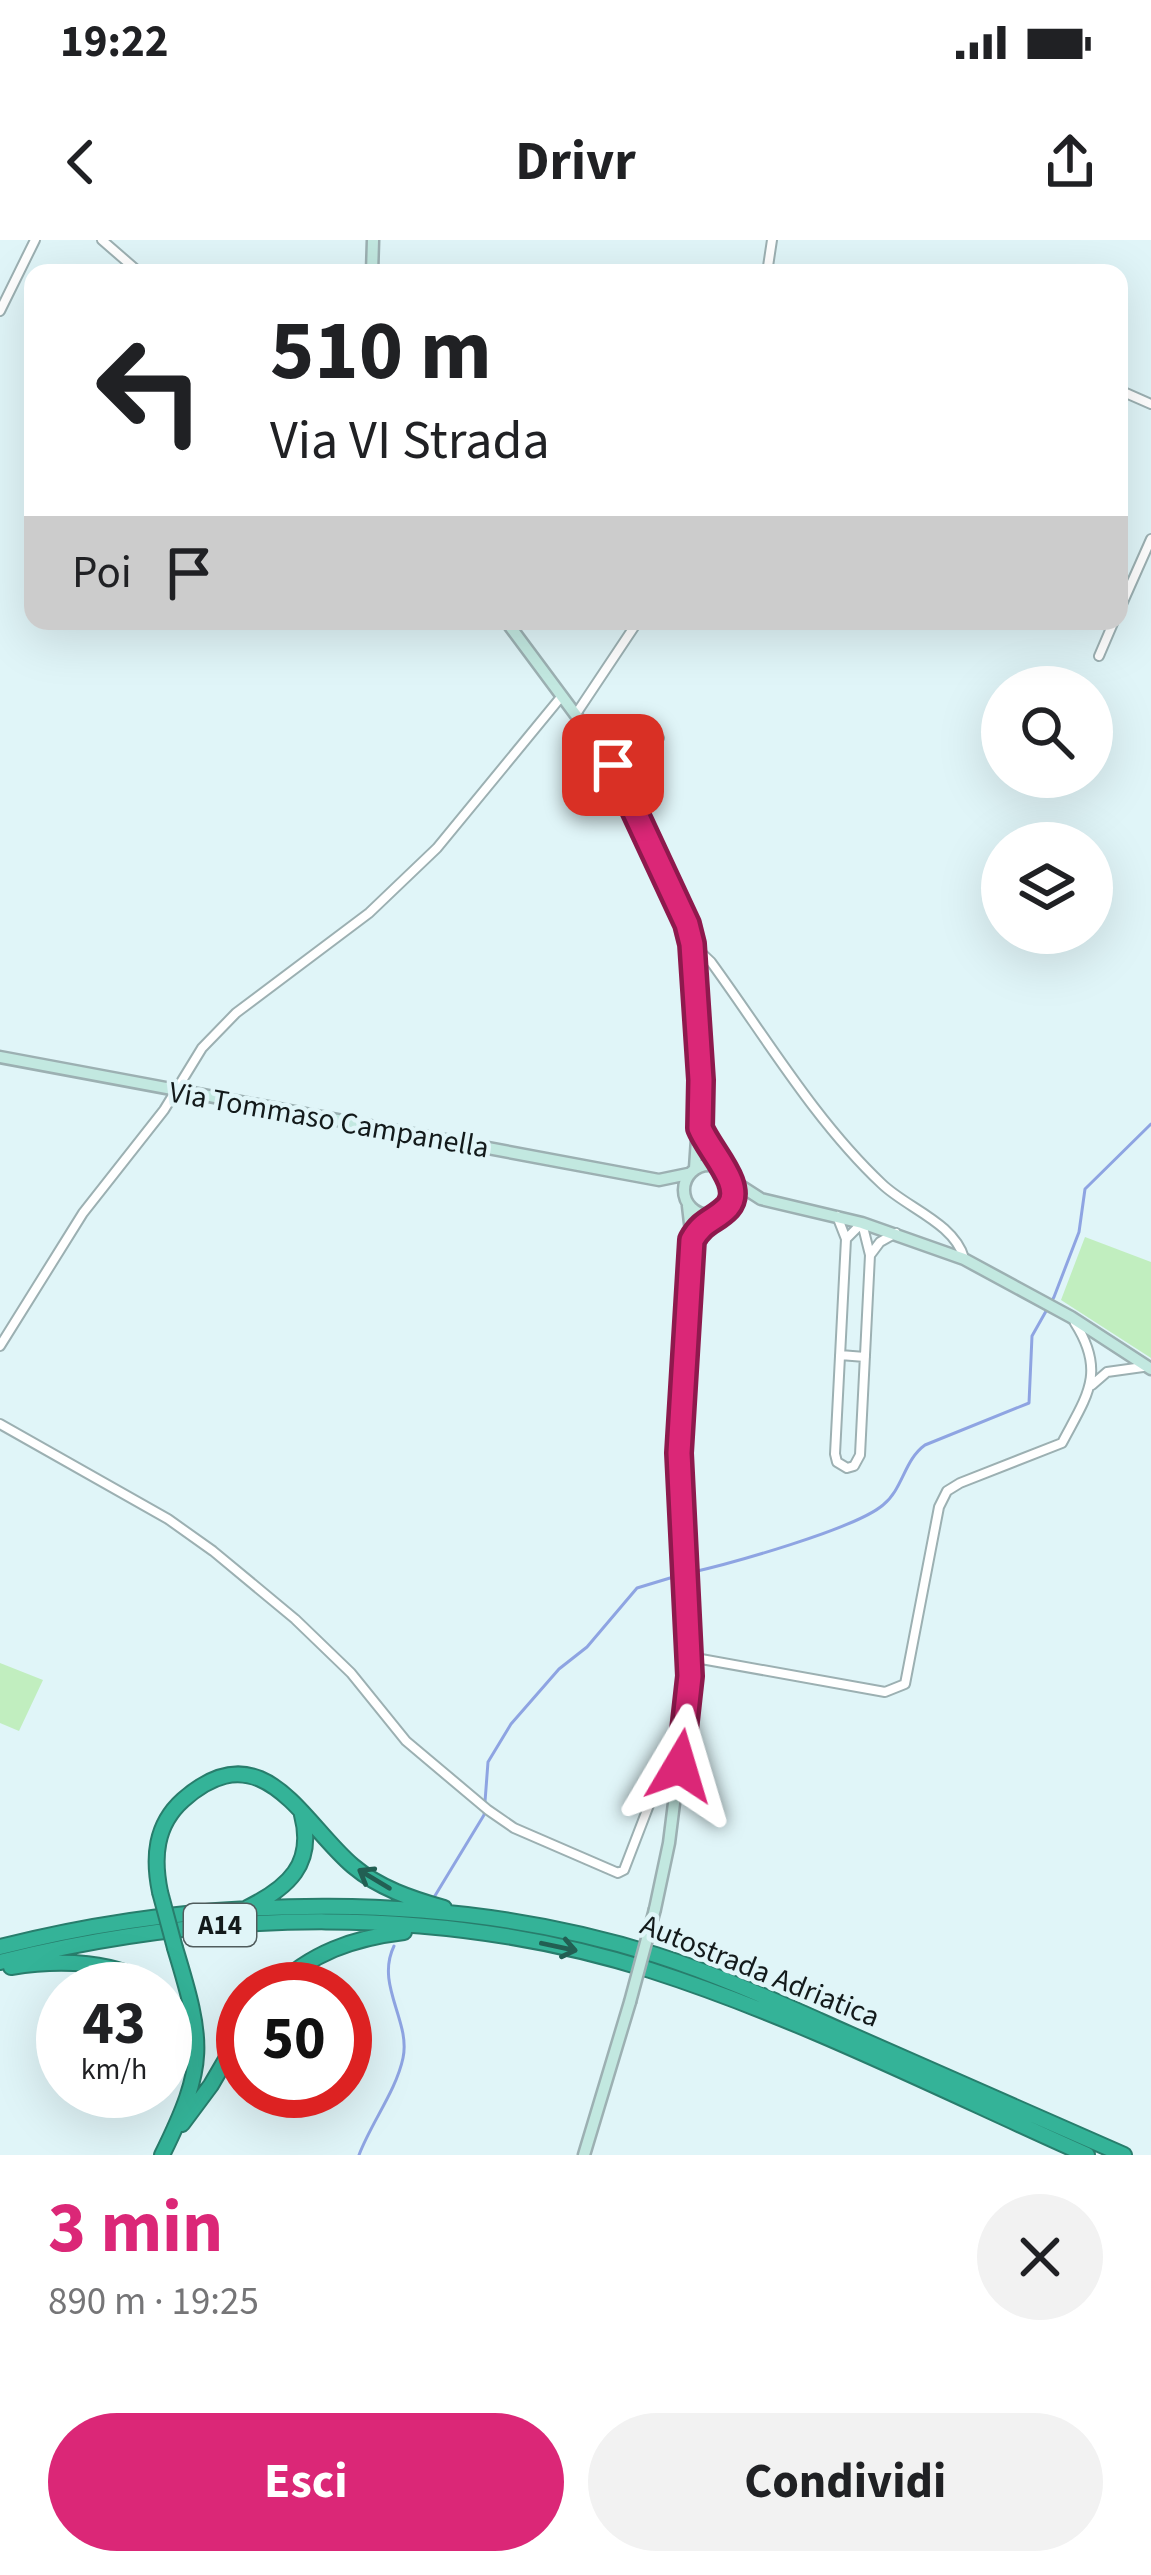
<!DOCTYPE html>
<html lang="it">
<head>
<meta charset="utf-8">
<style>
	body { margin:0; font-family:"Source Sans 3",sans-serif; background:#f2f2f2; color:#202124; height:100vh; display:flex; flex-direction:column; font-size:45px; white-space:nowrap }
	* { box-sizing:border-box; margin:0 }
	p { font-size:39px; color:#757577 }
	.icon { flex:none; width:66px; height:66px; fill:none; stroke:currentColor; stroke-width:2; stroke-linecap:round; stroke-linejoin:round }
	.map { position:relative; height:1915px; overflow:hidden }
	.drawer { display:flex; flex-direction:column; background:#fff; flex:1 }
	.drawer>* { flex:none }
	.banner { position:absolute; left:24px; top:24px; width:1104px; height:366px; border-radius:24px; box-shadow:0 12px 48px #0002; background:#fff; color:#202124; overflow:hidden }
	.buttons { position:absolute; left:981px; top:426px; display:grid; gap:24px }
	.buttons a { display:grid; place-items:center; width:132px; height:132px; border-radius:50%; background:#fff; box-shadow:0 12px 48px #0002; font-size:60px }
	.speed { position:absolute; left:36px; top:1722px; display:flex; gap:24px; font-size:60px; font-weight:700; text-align:center }
	.speed>* { display:grid; place-content:center; width:156px; height:156px; border-radius:50%; background:#fff; box-shadow:0 12px 48px #0002; line-height:1 }
	.speed small { font-size:30px; font-weight:400 }
	.speed .limit { border:18px solid #d22; background:#fff; color:#111 }
	.pin { position:absolute; display:grid; place-items:center; width:102px; height:102px; color:#fff; margin:-51px; border-radius:24px; box-shadow:0 6px 18px #0006 }
	.me { position:absolute; width:132px; margin:-66px; rotate:7deg; stroke-linejoin:round; filter:drop-shadow(0 0 9px #0008) }
	.turn { display:flex; align-items:center; gap:42px; height:252px; padding:0 48px; font-size:54px }
	.turn .icon { width:156px; height:156px; stroke-width:2.5 }
	.turn b { display:block; font-size:84px; line-height:102px }
	.then { display:flex; align-items:center; height:114px; padding:0 48px; background:#0003; gap:24px; font-size:45px }
	.round { display:grid; place-items:center; flex:none; width:126px; height:126px; border-radius:63px; background:#f2f2f2 }
	.overview { display:flex; align-items:center; justify-content:space-between; height:204px; padding:0 48px }
	h1 { font-size:72px; font-weight:700; line-height:90px; color:#db2777 }
	.button { display:flex; gap:24px; margin-top:auto; padding:24px 48px }
	.button a { flex:1; height:138px; border-radius:72px; background:#db2777; color:#fff; font-size:48px; font-weight:700; line-height:138px; text-align:center }
	.button a+a { background:#f2f2f2; color:#202124 }
	.status { display:flex; justify-content:space-between; align-items:center; height:84px; padding:0 60px; background:#fff; direction:ltr }
	.status svg { height:33px; fill:currentColor }
	header { display:flex; justify-content:space-between; align-items:center; height:156px; padding:0 48px; background:#fff; font-size:54px; font-weight:700 }
	.map>svg:first-child { display:block }
	.green { fill:#c1eebf }
	.lines { fill:none; stroke-linecap:round; stroke-linejoin:round }
	.stream { stroke:#8ea4e2; stroke-width:3 }
	.street-casing { stroke:#9cb0b2; stroke-width:12 }
	.secondary-casing { stroke:#9cb0b2; stroke-width:15 }
	.highway-casing { stroke:#287d6c; stroke-width:18 }
	.street { stroke:#fff; stroke-width:8 }
	.secondary { stroke:#c2e8e0; stroke-width:10 }
	.highway { stroke:#34b398; stroke-width:14 }
	.secondary-bridge-casing { stroke:#9cb0b2; stroke-width:15; stroke-linecap:butt }
	.highway-bridge-casing { stroke:#287d6c; stroke-width:18; stroke-linecap:butt }
	.secondary-bridge { stroke:#c2e8e0; stroke-width:10 }
	.highway-bridge { stroke:#34b398; stroke-width:14 }
	.oneway { stroke:#225f53 }
	.route-casing { stroke:#8e194d; stroke-width:30 }
	.route { stroke:#db2777; stroke-width:21 }
	.labels { text-anchor:middle; dominant-baseline:central; stroke-width:9; stroke-linejoin:round; paint-order:stroke }
	.shield { fill:#e0f5f8; stroke:#505c5d; stroke-width:3 }
	.shield-label { font-size:27px; font-weight:bold; fill:#131a1b }
	.street-label { font-size:30px; fill:#131a1b; stroke:#e0f5f8 }
</style>
</head>
<body>
<div class="status"><b>19:22</b><svg viewBox="0 0 49 12"><path d="M0 12V9h3v3zM5 12V6h3v6zM10 12V3h3v9zM15 12V0h3v12zM26 1h20v11H26zM47 4h2v5h-2z"/></svg></div>
<header><svg class="icon" aria-label="back" viewBox="0 0 24 24"><path d="M15 5l-7 7 7 7"/></svg>Drivr<svg class="icon" aria-label="share" viewBox="0 0 24 24"><path d="M12 15V3M7 8l5-5 5 5M5 13v7h14v-7"/></svg></header>
<div class="map">
<svg width="1151" height="1915" viewBox="0 0 1151 1915">
	<rect width="100%" height="100%" fill="#e0f5f8"/>
	<path class="green" d="M 1085,997 L 1151,1022 L 1151,1118 L 1061,1060 Z
		M 0,1423 L 43,1440 L 19,1491 L 0,1483 Z"/>
	<g class="lines">
		<path class="stream" d="M 689,1333 C 729,1324 855,1289 883,1265 C 903,1249 904,1220 925,1205 L 1029,1163 L 1032,1096 L 1054,1057 L 1079,992 L 1085,949 L 1151,884
			M 433,1659 L 484,1575 L 488,1522 L 511,1484 L 559,1429 L 587,1407 L 637,1348 L 680,1335
			M 359,1915 C 371,1883 396,1851 403,1818 C 411,1781 375,1745 394,1706"/>
		<g class="street-casing">
			<path id="street" d="M 102,0 L 140,33
				M 767,33 L 772,0
				M 0,71 L 35,0
				M 1119,150 L 1151,164
				M 1119,371 L 1151,299
				M 1099,416 L 1114,381
				M 576,474 L 638,381
				M 626,547 L 659,498
				M 694,706 L 711,722 C 765,796 815,881 882,944 C 907,968 954,983 964,1018
				M 837,976 L 846,999 L 835,1214 L 837,1222 L 847,1228 L 854,1226 L 860,1215 L 870,1015 L 862,983 L 846,999
				M 871,1014 L 880,1002 L 896,993
				M 0,1106 L 83,973 L 164,870 L 202,808 L 236,773 L 369,673 L 437,608 L 561,457
				M 840,1115 L 865,1117
				M 1092,1145 L 1107,1132 L 1143,1127
				M 0,1184 L 168,1279 L 213,1311 L 295,1379 L 351,1433 L 406,1501 L 488,1570 L 514,1588 L 618,1633 L 624,1630 L 674,1500 L 681,1493
				M 690,1417 L 885,1452 L 905,1444 L 939,1267 L 947,1251 L 960,1243 L 1062,1203 C 1086,1157 1107,1133 1075,1083"/>
		</g>
		<g class="secondary-casing">
			<path id="secondary" d="M 372,33 L 373,0
				M 506,381 L 613,525 L 687,684 L 695,725 L 701,840 L 695,928
				M 0,817 L 659,940 L 688,934
				M 701,891 L 720,926
				M684 950a25 25 0 1 1 50 0a25 25 0 1 1-50 0Z
				M 733,941 L 761,959 L 862,983 L 964,1019 L 1071,1077 L 1151,1129
				M 655,1669 L 669,1603 L 690,1436 L 679,1213 L 692,1000 L 688,966
				M 584,1915 L 630,1762"/>
		</g>
		<g class="highway-casing">
			<path id="highway" d="M 160,1652 C 153,1618 155,1585 183,1560 C 263,1489 302,1583 353,1626 C 379,1648 412,1659 444,1668
				M 247,1668 C 288,1648 315,1624 302,1575
				M 0,1707 C 208,1654 450,1650 656,1715 C 722,1736 786,1766 849,1794 C 941,1834 1032,1875 1124,1915
				M 0,1722 C 212,1669 440,1664 650,1730 C 800,1778 943,1851 1087,1915
				M 11,1727 C 60,1719 117,1720 159,1749
				M 274,1749 C 311,1713 353,1698 404,1692
				M 165,1755 L 183,1780 L 191,1814
				M 182,1884 L 211,1845 L 243,1790
				M 162,1915 C 207,1824 204,1803 175,1708"/>
		</g>
		<use href="#street" class="street"/>
		<use href="#secondary" class="secondary"/>
		<use href="#highway" class="highway"/>
		<g class="secondary-bridge-casing">
			<path id="secondary-bridge" d="M 630,1762 L 655,1669"/>
		</g>
		<g class="highway-bridge-casing">
			<path id="highway-bridge" d="M 160,1652 L 175,1708"/>
		</g>
		<use href="#secondary-bridge" class="secondary-bridge"/>
		<use href="#highway-bridge" class="highway-bridge"/>
	</g>
	<defs><path id="oneway-shaft" d="M-6 0H5M1.5-3L5.5 0L1.5 3" fill="none" stroke-width="1.6" stroke-linecap="round" stroke-linejoin="round" transform="scale(3)"/></defs>
	<g class="oneway">
		<use href="#oneway-shaft" transform="translate(374 1639) rotate(-149)"/>
		<use href="#oneway-shaft" transform="translate(559 1707) rotate(12)"/>
	</g>
	<g class="lines">
		<g class="route-casing">
			<path id="route" d="M 613,525 L 687,684 L 692,704 L 701,840 L 700,888 C 709,911 746,946 728,967 C 715,981 703,980 692,1000 L 679,1213 L 690,1436 L 680,1526"/>
		</g>
		<use href="#route" class="route"/>
	</g>
	<g class="labels">
		<rect class="shield" x="184" y="1664" width="72" height="42" rx="9"/>
		<g class="shield-label">
			<text x="220" y="1685">A14</text>
		</g>
		<g class="street-label">
			<text transform="translate(329 880) rotate(10)">Via Tommaso Campanella</text>
			<text transform="translate(760 1731) rotate(22)">Autostrada Adriatica</text>
		</g>
	</g>
</svg>
<div class="buttons">
<a><svg class="icon" aria-label="search" viewBox="0 0 24 24"><circle cx="10" cy="10" r="6"/><path d="M15 15l6 6"/></svg></a>
<a><svg class="icon" aria-label="layers" viewBox="0 0 24 24"><path d="M12 4l9 5-9 5-9-5zM3 14l9 5 9-5"/></svg></a>
</div>
<div class="speed"><div>43<small>km/h</small></div><div class="limit">50</div></div>
<div class="pin" style="left:613px;top:525px;background:#d93025"><svg class="icon" aria-label="arrive" viewBox="0 0 24 24"><path d="M6 21V4h12l-3 4 3 4H6"/></svg></div>
<svg class="me" style="left:680px;top:1526px" viewBox="-20 -20 40 40"><path d="M0-17L14 15 0 8-14 15z" fill="#db2777" stroke="#fff" stroke-width="4"/></svg>
<div class="banner">
<div class="turn"><svg class="icon" aria-label="left" viewBox="0 0 24 24"><path d="M17 20v-9H6M10 6l-5 5 5 5"/></svg><div><b>510 m</b>Via VI Strada</div></div>
<div class="then">Poi<svg class="icon" aria-label="arrive" viewBox="0 0 24 24"><path d="M6 21V4h12l-3 4 3 4H6"/></svg></div>
</div>
</div>
<section class="drawer">
<div class="overview"><div><h1>3 min</h1><p>890 m · 19:25</p></div><a class="round"><svg class="icon" aria-label="close" viewBox="0 0 24 24"><path d="M6 6l12 12M18 6L6 18"/></svg></a></div>
<div class="button"><a>Esci</a><a>Condividi</a></div>
</section>
</body>
</html>
